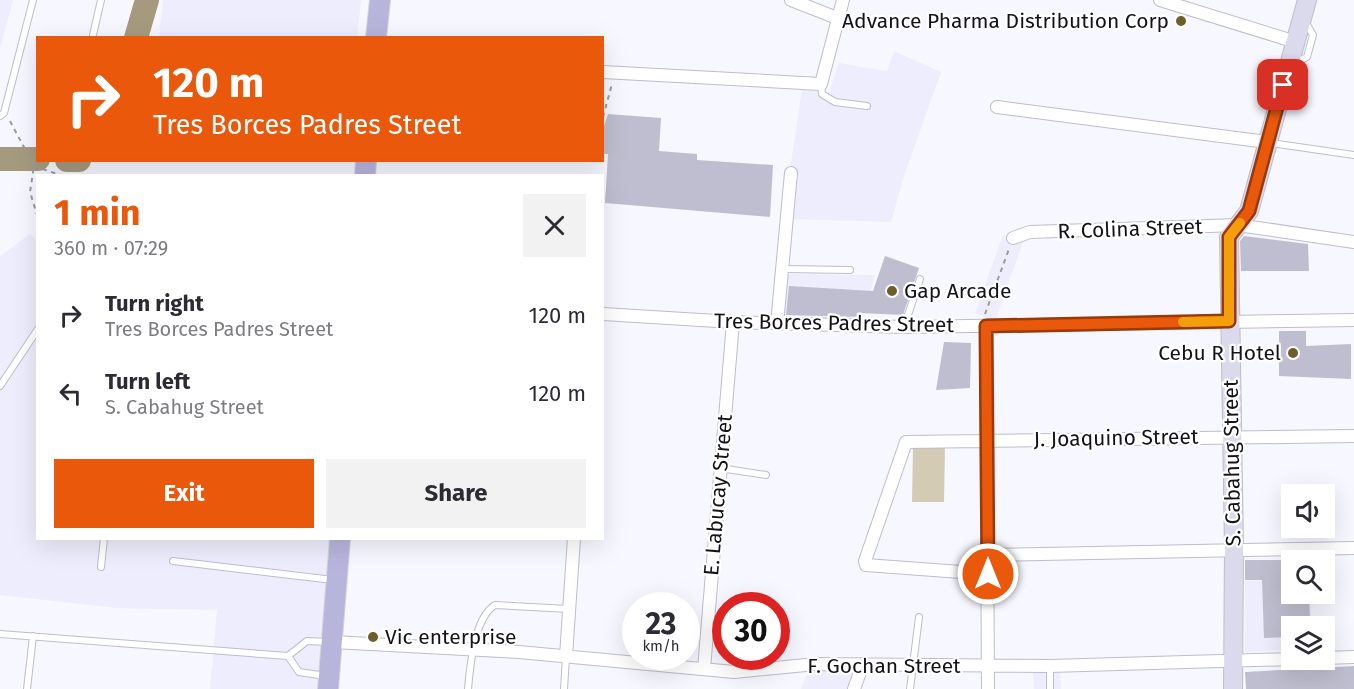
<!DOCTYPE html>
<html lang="en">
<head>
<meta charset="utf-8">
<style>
	body { margin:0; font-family:"Fira Sans",sans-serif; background:#f2f2f3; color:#2b2b33; height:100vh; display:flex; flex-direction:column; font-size:22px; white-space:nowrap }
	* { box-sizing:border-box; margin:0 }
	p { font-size:20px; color:#7c7c81 }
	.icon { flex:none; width:33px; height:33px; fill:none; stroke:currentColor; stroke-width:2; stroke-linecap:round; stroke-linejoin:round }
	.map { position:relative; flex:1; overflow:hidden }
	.panel { position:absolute; left:36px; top:174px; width:568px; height:366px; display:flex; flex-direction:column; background:#fff; border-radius:0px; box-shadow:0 6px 24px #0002 }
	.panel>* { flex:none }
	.top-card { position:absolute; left:36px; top:36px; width:568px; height:126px; border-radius:0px; box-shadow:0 6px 24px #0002; background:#ea580c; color:#fff; overflow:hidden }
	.tools { position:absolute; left:1281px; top:484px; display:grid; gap:12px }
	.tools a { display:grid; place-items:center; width:54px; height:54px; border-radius:0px; background:#fff; box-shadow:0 6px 24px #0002; font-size:30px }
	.speed { position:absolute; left:622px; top:592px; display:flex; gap:12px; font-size:30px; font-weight:700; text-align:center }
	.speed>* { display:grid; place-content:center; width:78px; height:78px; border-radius:50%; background:#fff; box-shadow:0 6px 24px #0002; line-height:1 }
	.speed small { font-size:15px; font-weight:400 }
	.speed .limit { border:9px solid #d22; background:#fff; color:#111 }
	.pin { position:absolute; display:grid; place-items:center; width:51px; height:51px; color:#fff; margin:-26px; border-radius:12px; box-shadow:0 3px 9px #0006 }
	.me { position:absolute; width:66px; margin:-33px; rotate:0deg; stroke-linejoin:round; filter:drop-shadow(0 0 4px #0008) }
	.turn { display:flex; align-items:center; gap:21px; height:126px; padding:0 18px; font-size:27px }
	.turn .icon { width:78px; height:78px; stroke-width:2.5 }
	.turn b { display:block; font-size:42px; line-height:51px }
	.round { display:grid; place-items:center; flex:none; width:63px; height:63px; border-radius:0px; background:#f2f2f3 }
	.summary { display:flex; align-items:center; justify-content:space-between; height:102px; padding:0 18px }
	h1 { font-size:36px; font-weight:700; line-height:45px; color:#ea580c }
	.primary-button { display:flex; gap:12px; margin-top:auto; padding:12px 18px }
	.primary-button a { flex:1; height:69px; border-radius:0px; background:#ea580c; color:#fff; font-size:24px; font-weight:700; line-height:69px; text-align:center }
	.primary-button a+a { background:#f2f2f3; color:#2b2b33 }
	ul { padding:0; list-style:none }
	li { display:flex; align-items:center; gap:18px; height:78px; padding:0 18px }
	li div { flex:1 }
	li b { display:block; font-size:22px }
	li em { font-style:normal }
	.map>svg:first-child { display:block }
	.built { fill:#ededfd }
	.green { fill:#d4cbb4 }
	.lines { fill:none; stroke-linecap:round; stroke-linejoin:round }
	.river { stroke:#a69a7e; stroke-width:24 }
	.building { fill:#bebed0 }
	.lane-casing { stroke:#bdbdce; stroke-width:8 }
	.street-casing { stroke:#bdbdce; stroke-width:14 }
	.secondary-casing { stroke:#bdbdce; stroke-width:20 }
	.primary-casing { stroke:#d5d5d6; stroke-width:22 }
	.path { stroke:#9b9ba2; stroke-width:2; stroke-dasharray:4.5 4.5; stroke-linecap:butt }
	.lane { stroke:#fff; stroke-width:6 }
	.street { stroke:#fff; stroke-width:12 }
	.secondary { stroke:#dbdaed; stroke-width:18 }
	.primary { stroke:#b7b5dc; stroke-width:20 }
	.route-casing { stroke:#983908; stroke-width:15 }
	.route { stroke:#ea580c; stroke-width:10 }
	.slow { stroke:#f59e0b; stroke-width:10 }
	.poi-dot { fill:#705d2c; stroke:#fff; stroke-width:2 }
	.labels { text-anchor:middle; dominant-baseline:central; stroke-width:4.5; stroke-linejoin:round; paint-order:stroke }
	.poi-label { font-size:21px; fill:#131319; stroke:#fff; text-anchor:end }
	.street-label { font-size:21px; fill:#131319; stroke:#fff }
</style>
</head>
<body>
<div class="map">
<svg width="1354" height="689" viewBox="0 0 1354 689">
	<rect width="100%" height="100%" fill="#f7f7ff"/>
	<path class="built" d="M 0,0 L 13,0 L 0,49 Z
		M 163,0 L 361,0 L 357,37 L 159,37 Z
		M 894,51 L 941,72 L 904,176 L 891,222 L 789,219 L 790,170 L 802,90 L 829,92 L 839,63 L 887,71 Z
		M 30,234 L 37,240 L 38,538 L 331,539 L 317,689 L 210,689 L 217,610 L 117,608 L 0,595 L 0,256 Z
		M 1003,235 L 1023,242 L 995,321 L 975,313 Z
		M 788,274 L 875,275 L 861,323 L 781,317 Z
		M 1245,581 L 1291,581 L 1292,594 L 1310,594 L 1311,627 L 1292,627 L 1291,649 L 1245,652 Z
		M 809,670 L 856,671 L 847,689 L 801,689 Z
		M 1033,672 L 1060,673 L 1061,689 L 1034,689 Z"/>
	<path class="green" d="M 913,445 L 945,446 L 944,502 L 912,502 Z"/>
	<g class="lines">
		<path class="river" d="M 136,38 L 147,0
			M 0,159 L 38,159
			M 67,160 L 79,160"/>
	</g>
	<path class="building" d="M 608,114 L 661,118 L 659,151 L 697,154 L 697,160 L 773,165 L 770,217 L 605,203 L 608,154 L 603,154 L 603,129 Z
		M 1244,236 L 1308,244 L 1309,271 L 1241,271 L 1240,241 Z
		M 885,256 L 919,268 L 903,315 L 860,313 L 860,317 L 786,315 L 789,286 L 873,291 Z
		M 1279,331 L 1306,331 L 1306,346 L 1351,344 L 1351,379 L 1279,376 Z
		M 944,342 L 971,343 L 970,388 L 936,390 Z
		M 1245,560 L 1292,560 L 1292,594 L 1309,594 L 1310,620 L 1303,620 L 1303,627 L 1292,627 L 1292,637 L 1264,638 L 1262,580 L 1245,580 Z
		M 1354,666 L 1354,689 L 1246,689 L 1245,672 Z"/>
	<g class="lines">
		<g class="lane-casing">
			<path id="lane" d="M 93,35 L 101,0
				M 1295,63 L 1307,57 L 1313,35 L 1306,23
				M 821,84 L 822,94 L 835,102 L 867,106
				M 0,116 L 4,113 L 33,0
				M 1271,143 L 1354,155
				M 783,269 L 850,270
				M 904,327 L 920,279
				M 0,386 L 38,329
				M 720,468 L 766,475
				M 173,561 L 333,580
				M 101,567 L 104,538
				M 0,634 L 288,656 L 307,641 L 329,642
				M 288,656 L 299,672 L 326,676
				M 1050,666 L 1050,689
				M 27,689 L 33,636
				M 468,689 C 470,666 474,618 495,605 L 569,609
				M 564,689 L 566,657
				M 910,689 L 919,617"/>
		</g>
		<g class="street-casing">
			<path id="street" d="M 791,0 L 837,18
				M 1160,0 L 1296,42
				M 603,72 L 821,84 L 843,0
				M 997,107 L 1267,142
				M 1013,238 L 1030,232 L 1238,225 L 1354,242
				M 603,314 L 733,322 L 904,327 L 1354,320
				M 777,324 L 791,173
				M 986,326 L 988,689
				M 988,555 L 1354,548
				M 988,574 L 866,565 L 865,561 L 906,442 L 1354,436
				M 333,642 L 519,652 L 734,672 L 816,664 L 1050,666 L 1292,659
				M 566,656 L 574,538
				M 1324,658 L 1354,657
				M 704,669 L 733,322
				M 854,689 L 863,664"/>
		</g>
		<g class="secondary-casing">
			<path id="secondary" d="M 1233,689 L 1234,549 L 1229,237 L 1249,211 L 1307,0"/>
		</g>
		<g class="primary-casing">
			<path id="primary" d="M 376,38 L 380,0
				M 365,176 L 366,160
				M 328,689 L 340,538"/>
		</g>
		<path class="path" d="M 603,117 L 612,84
			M 10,121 L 34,166 L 30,192 L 38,218
			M 34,166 L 63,176
			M 985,314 L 1009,249"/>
		<use href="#lane" class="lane"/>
		<use href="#street" class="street"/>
		<use href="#secondary" class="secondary"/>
		<use href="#primary" class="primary"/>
	</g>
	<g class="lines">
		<g class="route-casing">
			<path id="route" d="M 988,574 L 986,326 L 1229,321 L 1229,237 L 1249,211 L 1283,85"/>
		</g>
		<use href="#route" class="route"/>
		<path class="slow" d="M 1183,322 L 1229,321 L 1229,237 L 1240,223"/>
	</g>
	<g class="poi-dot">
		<circle cx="1181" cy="21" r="6"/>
		<circle cx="892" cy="291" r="6"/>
		<circle cx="1293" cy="353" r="6"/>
		<circle cx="373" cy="637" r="6"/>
	</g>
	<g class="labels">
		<g class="poi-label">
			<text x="1169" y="21">Advance Pharma Distribution Corp</text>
			<text x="904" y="291" text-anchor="start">Gap Arcade</text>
			<text x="1281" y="353">Cebu R Hotel</text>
			<text x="385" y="637" text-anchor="start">Vic enterprise</text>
		</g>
		<g class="street-label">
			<text transform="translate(1130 229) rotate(-2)">R. Colina Street</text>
			<text transform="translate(834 323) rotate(1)">Tres Borces Padres Street</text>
			<text transform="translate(1116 438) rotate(-1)">J. Joaquino Street</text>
			<text transform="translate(1232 463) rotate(-91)">S. Cabahug Street</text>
			<text transform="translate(718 495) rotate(-85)">E. Labucay Street</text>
			<text x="884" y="666">F. Gochan Street</text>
		</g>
	</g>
</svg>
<div class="tools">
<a><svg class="icon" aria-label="sound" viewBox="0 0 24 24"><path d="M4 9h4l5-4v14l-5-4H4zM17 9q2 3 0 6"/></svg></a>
<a><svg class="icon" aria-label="search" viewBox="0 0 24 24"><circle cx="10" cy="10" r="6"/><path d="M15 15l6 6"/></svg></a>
<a><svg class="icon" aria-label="layers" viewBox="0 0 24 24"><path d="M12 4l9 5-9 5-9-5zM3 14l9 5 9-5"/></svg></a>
</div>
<div class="speed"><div>23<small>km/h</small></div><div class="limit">30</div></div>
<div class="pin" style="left:1283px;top:85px;background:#d93025"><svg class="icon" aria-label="arrive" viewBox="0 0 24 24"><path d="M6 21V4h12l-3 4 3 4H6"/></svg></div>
<svg class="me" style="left:988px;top:574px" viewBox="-20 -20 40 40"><circle r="17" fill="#ea580c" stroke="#fff" stroke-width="3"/><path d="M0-11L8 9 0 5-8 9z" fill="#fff"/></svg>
<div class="top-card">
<div class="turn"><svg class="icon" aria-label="right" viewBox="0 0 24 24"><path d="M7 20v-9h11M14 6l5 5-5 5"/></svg><div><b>120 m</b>Tres Borces Padres Street</div></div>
</div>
<section class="panel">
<div class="summary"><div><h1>1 min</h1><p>360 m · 07:29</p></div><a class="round"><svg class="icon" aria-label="close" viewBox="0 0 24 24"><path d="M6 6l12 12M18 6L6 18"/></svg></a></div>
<ul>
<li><svg class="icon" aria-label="right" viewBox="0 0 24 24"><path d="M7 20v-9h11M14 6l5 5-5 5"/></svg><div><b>Turn right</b><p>Tres Borces Padres Street</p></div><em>120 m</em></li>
<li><svg class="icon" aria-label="left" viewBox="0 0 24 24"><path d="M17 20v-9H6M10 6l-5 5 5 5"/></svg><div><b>Turn left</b><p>S. Cabahug Street</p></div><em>120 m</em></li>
</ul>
<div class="primary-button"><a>Exit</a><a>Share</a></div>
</section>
</div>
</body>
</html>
